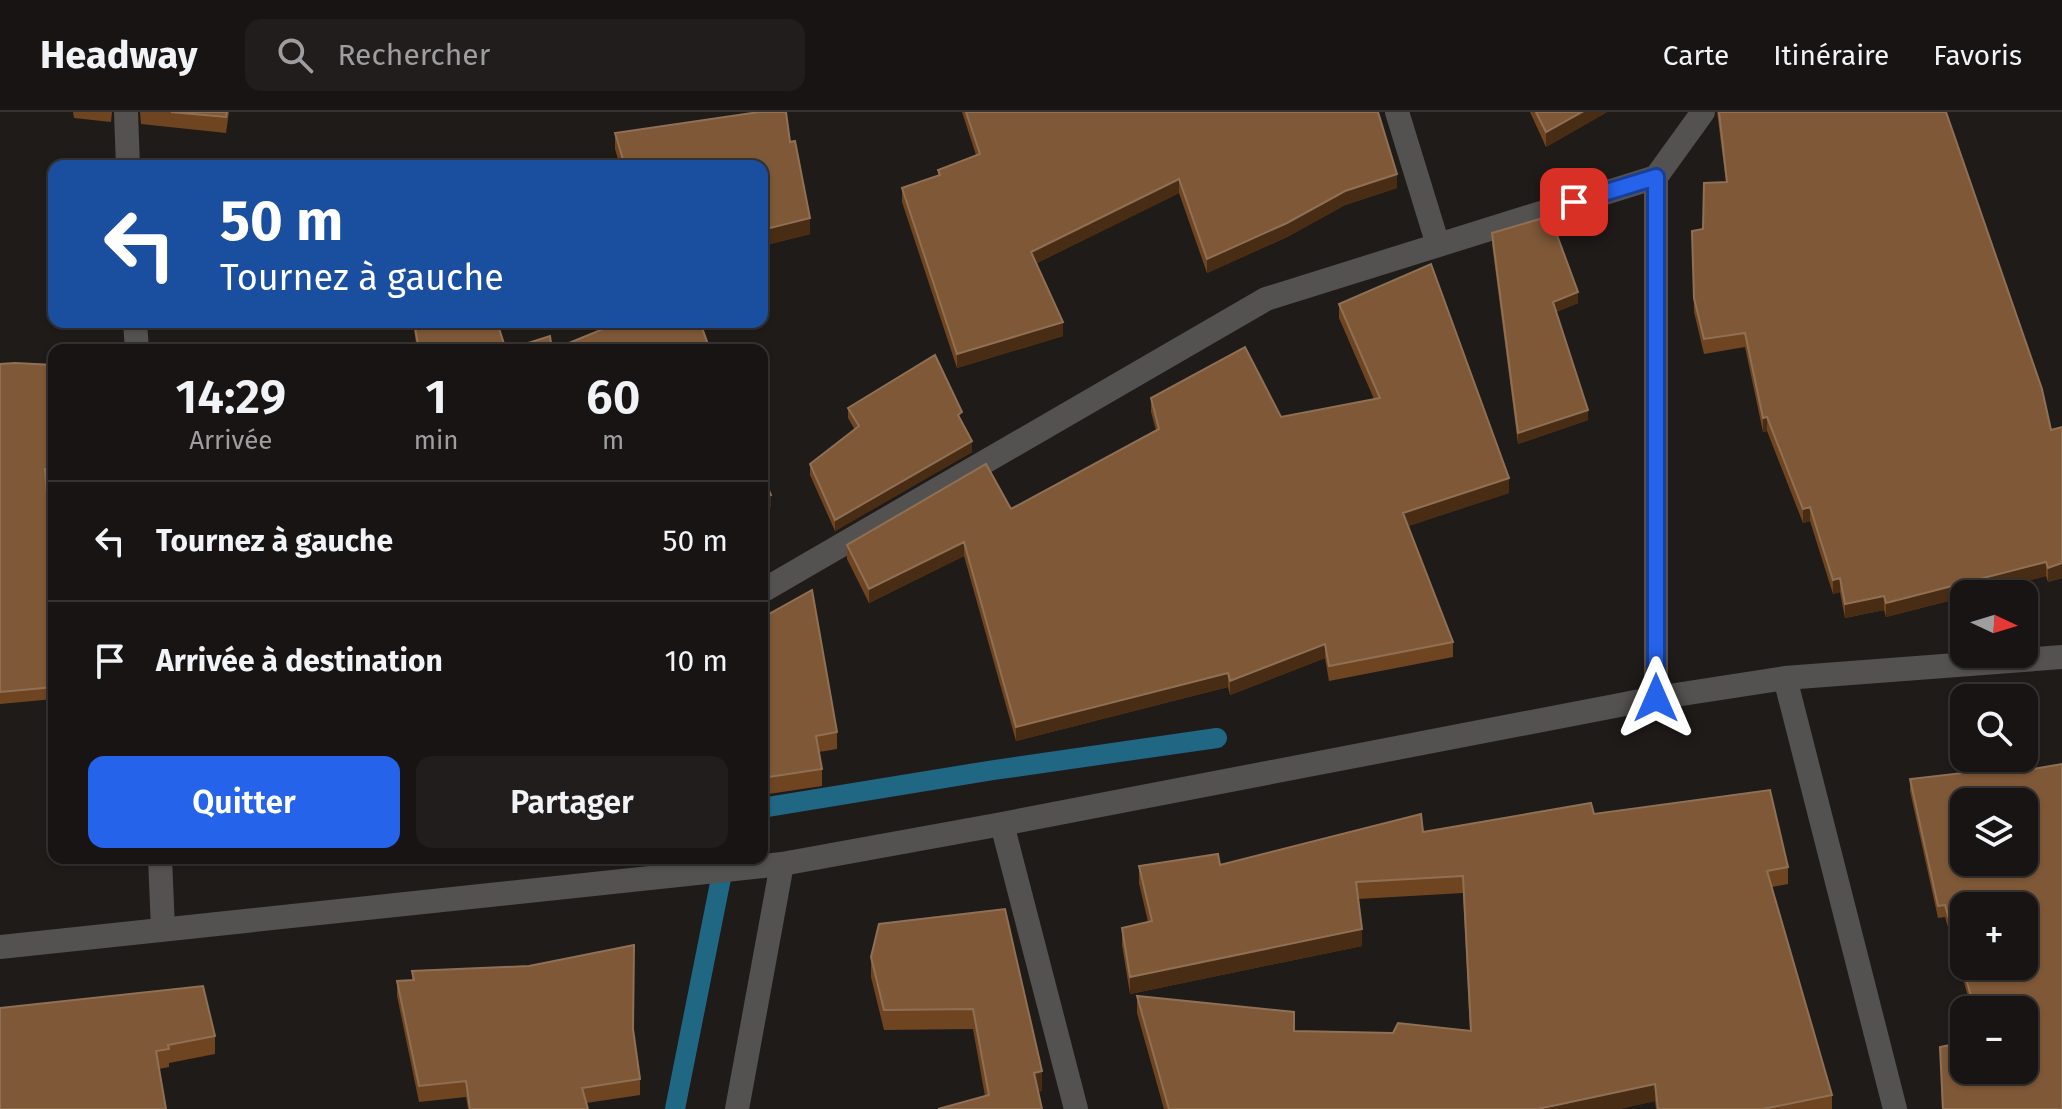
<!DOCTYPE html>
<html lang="fr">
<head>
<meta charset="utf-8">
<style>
	body { margin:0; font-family:"Fira Sans",sans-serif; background:#201d1c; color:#f1f3f6; height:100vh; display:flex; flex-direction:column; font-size:30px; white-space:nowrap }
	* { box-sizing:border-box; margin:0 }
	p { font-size:26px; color:#9e9ea0 }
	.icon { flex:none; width:44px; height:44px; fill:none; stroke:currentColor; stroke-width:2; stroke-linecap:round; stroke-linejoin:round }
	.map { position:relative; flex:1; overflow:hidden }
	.panel { position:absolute; left:48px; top:232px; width:720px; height:520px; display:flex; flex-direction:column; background:#171413; border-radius:16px; box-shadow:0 2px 6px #0004,0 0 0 2px #363333 }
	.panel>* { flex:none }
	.top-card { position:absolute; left:48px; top:48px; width:720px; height:168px; border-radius:16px; box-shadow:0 2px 6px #0004,0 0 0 2px #363333; background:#1a4fa0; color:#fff; overflow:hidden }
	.needle { width:52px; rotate:94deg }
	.controls { position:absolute; left:1950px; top:468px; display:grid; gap:16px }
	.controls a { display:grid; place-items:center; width:88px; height:88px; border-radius:16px; background:#171413; box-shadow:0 2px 6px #0004,0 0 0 2px #363333; font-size:40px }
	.pin { position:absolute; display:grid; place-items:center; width:68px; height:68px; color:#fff; margin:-34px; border-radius:16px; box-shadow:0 4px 12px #0006 }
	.me { position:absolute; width:88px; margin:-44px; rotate:0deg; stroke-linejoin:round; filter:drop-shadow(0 0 6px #0008) }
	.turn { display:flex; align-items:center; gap:28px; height:168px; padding:0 40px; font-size:36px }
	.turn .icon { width:104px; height:104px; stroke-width:2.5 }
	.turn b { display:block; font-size:56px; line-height:68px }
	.eta { display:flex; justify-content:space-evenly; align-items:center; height:136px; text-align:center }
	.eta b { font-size:48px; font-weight:600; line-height:56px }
	.button { display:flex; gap:16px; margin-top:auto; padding:16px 40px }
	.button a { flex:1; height:92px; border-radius:16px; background:#2563eb; color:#fff; font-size:32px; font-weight:600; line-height:92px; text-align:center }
	.button a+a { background:#201d1c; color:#f1f3f6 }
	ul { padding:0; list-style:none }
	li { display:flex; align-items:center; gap:24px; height:120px; padding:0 40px; border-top:2px solid #363333 }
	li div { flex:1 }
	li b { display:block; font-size:30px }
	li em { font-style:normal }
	header { display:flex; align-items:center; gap:48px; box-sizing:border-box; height:112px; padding:0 40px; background:#171413; border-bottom:2px solid #363333 }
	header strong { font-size:38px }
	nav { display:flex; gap:44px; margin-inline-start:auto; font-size:28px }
	.search { width:560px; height:72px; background:#201d1c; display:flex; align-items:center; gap:20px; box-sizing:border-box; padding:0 28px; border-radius:16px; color:#9e9ea0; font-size:30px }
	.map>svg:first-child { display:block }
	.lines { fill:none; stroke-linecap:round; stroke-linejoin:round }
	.stream { stroke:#206784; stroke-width:20 }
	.minor { stroke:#535250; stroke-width:24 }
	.wall { fill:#6f4521; fill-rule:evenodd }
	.shaded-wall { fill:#492c14 }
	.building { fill:#7e5837; stroke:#907054; stroke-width:2; fill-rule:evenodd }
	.route-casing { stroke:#184099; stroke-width:20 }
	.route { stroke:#2563eb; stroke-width:14 }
</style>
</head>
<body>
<header>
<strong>Headway</strong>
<div class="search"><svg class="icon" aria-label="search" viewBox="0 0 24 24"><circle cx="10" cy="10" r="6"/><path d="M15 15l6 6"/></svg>Rechercher</div>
<nav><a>Carte</a><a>Itinéraire</a><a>Favoris</a></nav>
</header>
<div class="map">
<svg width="2062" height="997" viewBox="0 0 2062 997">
	<rect width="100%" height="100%" fill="#1f1b19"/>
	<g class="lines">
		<path class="stream" d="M 762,696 L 994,658 L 1217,626
			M 675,997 L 725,746"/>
		<path class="minor" d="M 126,0 L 128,54
			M 1397,0 L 1438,133
			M 135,210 L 137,238
			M 762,479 L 1266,187 L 1656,65
			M 1785,566 L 1895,997
			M 1656,586 L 1656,65 L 1703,0
			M 1002,712 L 1076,997
			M 160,746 L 163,817
			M 0,835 L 782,752 L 1002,712 L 1656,586 L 1785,566 L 2062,545
			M 737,997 L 782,752"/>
	</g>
	<path class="wall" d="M 73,0 L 112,0 L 111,10 L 74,6 Z
		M 140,0 L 229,0 L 226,21 L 141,12 Z
		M 962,0 L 1378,0 L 1397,76 L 1345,93 L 1287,125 L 1207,161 L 1179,81 L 1037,151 L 1063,224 L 957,256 L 902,90 L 902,76 L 938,64 L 938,58 L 976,43 Z
		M 1530,0 L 1607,0 L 1546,35 Z
		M 1717,0 L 1946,0 L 2051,318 L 2062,315 L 2062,466 L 2048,470 L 2046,464 L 1886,505 L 1884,498 L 1845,506 L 1840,480 L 1833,482 L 1810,409 L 1803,411 L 1767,319 L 1763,320 L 1745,235 L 1704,242 L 1694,200 L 1692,119 L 1703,117 L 1726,70 Z
		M 615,21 L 790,30 L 810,122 L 762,134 L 762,54 L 620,54 L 615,37 Z
		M 1492,121 L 1578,191 L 1556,200 L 1588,308 L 1518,332 L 1492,132 Z
		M 1339,192 L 1509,381 L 1408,414 L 1453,530 L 1453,545 L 1329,569 L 1325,546 L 1230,583 L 1228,575 L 1016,629 L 964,444 L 869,491 L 847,447 L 847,433 L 1011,397 L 1156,318 L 1151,300 L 1151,286 L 1281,305 L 1374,287 L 1339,206 Z
		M 413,210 L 497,210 L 506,238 L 710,238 L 417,238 Z
		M 0,252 L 54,253 L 54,369 L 46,369 L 54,463 L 54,587 L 0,592 Z
		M 848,296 L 962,312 L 972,340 L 835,419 L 810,363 L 810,352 L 855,318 L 848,306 Z
		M 762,506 L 837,620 L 837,637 L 819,640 L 822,657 L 822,674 L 762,683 Z
		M 2062,652 L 2062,997 L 1942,997 L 1940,935 L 1964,930 L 1964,958 L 2024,958 L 2024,898 L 1972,898 L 1945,805 L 1938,806 L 1910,679 L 1910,667 L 2032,653 L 2033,657 ZM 1964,690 L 2024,690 L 2024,750 L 1964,750 ZM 1964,794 L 2024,794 L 2024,854 L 1964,854 Z
		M 1594,702 L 1788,755 L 1788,772 L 1772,775 L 1832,983 L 1832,997 L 1656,997 L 1655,989 L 1619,997 L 1164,997 L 1137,901 L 1137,884 L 1294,919 L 1393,921 L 1470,918 L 1463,781 L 1358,787 L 1362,834 L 1130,882 L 1122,833 L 1122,816 L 1148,810 L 1139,771 L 1139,754 L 1220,753 L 1423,720 Z
		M 1005,797 L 1042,979 L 985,984 L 973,917 L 884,918 L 871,865 L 871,845 Z
		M 412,859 L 633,919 L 640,967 L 640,983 L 586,991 L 588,997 L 468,997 L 466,985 L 419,990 L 397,884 L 397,869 L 412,868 Z
		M 0,896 L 215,924 L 215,942 L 169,951 L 169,955 L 159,957 Z"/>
	<path class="shaded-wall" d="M 1582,0 L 1607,0 L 1546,35 L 1546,20 Z
		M 1397,62 L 1397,76 L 1345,93 L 1287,125 L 1207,161 L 1207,147 L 1345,79 Z
		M 1179,67 L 1179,81 L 1031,154 L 1031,140 Z
		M 810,106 L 810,122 L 762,134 L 762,118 Z
		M 1578,180 L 1578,191 L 1553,201 L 1553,190 Z
		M 1063,210 L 1063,224 L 957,256 L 957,242 Z
		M 1588,298 L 1588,308 L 1518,332 L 1518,321 Z
		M 1767,305 L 1767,319 L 1763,320 L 1763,306 Z
		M 972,329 L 972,340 L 835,419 L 835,408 Z
		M 1509,366 L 1509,381 L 1403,416 L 1403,401 Z
		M 771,383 L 771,395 L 762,399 L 762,387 Z
		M 1810,395 L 1810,409 L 1803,411 L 1803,397 Z
		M 964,430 L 964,444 L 869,491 L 869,477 Z
		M 2046,450 L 2046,464 L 1977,482 L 1964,482 L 1964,485 L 1886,505 L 1886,491 Z
		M 2062,451 L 2062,466 L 2048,470 L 2048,456 Z
		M 1840,466 L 1840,480 L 1833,482 L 1833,468 Z
		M 1884,484 L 1884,498 L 1845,506 L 1845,492 Z
		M 1325,532 L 1325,546 L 1230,583 L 1230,569 Z
		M 1228,561 L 1228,575 L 1016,629 L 1016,615 Z
		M 1362,817 L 1362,834 L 1130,882 L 1130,865 Z
		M 1042,959 L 1042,979 L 1034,981 L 1034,961 Z
		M 1655,972 L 1655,989 L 1619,997 L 1538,997 Z"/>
	<path class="building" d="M 171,0 L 227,0 L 226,5 Z
		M 759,0 L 786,0 L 790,30 L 795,29 L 810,106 L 762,118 L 762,54 L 625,54 L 615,21 Z
		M 966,0 L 1378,0 L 1397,62 L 1345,79 L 1287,111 L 1207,147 L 1179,67 L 1031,140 L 1063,210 L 957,242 L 902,76 L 940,63 L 938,58 L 980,42 Z
		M 1536,0 L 1582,0 L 1546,20 Z
		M 1719,0 L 1946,0 L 2042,277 L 2051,318 L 2062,315 L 2062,451 L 2048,456 L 2046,450 L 1886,491 L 1884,484 L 1845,492 L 1840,466 L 1833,468 L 1810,395 L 1803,397 L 1767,305 L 1763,306 L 1745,221 L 1704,227 L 1694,186 L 1692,119 L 1703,117 L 1704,71 L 1727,70 Z
		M 1550,104 L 1578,180 L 1553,190 L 1588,298 L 1518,321 L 1492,121 Z
		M 1431,152 L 1509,366 L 1403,401 L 1453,530 L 1329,554 L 1325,532 L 1230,569 L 1228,561 L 1016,615 L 964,430 L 869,477 L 847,433 L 986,352 L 1011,397 L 1159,317 L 1151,286 L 1245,235 L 1281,305 L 1380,286 L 1339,192 Z
		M 414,210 L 497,210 L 506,238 L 550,224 L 552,238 L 620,210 L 700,210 L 710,238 L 419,238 Z
		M 935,243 L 962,300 L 958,303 L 972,329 L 835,408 L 810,352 L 859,314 L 848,296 Z
		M 15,251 L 54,253 L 54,357 L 45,357 L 54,463 L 54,575 L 0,580 L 0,252 Z
		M 762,362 L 771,383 L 762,387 Z
		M 812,478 L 837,620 L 816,624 L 822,657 L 762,666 L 762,506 Z
		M 2062,652 L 2062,997 L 1943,997 L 1940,935 L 1964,930 L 1964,958 L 2024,958 L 2024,898 L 1975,898 L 1945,793 L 1938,794 L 1910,667 L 2032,653 L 2033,657 ZM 1964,690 L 2024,690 L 2024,750 L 1964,750 ZM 1964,794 L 2024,794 L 2024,854 L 1964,854 Z
		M 1770,678 L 1788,755 L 1767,759 L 1832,983 L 1763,997 L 1658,997 L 1655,972 L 1538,997 L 1169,997 L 1137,884 L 1294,900 L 1294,919 L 1393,921 L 1398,911 L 1471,919 L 1463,764 L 1356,770 L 1362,817 L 1130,865 L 1122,816 L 1152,809 L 1139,754 L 1218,742 L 1220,753 L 1421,702 L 1423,720 L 1591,691 L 1594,702 Z
		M 1005,797 L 1042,959 L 1034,961 L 1042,997 L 938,997 L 989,983 L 973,897 L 884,898 L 871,845 L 879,812 Z
		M 634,833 L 633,917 L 640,967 L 582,976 L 588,997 L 470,997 L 466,969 L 419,974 L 397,869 L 414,868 L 412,859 L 529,854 Z
		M 203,874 L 215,924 L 168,933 L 169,937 L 156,939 L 166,997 L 0,997 L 0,896 Z"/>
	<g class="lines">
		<g class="route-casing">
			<path id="route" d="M 1574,90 L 1656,65 L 1656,586"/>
		</g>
		<use href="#route" class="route"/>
	</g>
</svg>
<div class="controls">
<a><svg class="needle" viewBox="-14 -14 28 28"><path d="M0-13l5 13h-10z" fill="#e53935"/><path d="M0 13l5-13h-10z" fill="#9e9ea0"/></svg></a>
<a><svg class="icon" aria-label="search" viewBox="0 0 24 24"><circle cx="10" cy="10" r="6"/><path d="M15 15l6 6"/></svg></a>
<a><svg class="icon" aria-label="layers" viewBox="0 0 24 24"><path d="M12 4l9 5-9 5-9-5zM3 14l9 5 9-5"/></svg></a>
<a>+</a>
<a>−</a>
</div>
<div class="pin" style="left:1574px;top:90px;background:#d93025"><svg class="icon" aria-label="arrive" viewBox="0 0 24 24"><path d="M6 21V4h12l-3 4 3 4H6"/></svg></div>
<svg class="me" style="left:1656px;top:586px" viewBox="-20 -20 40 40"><path d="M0-17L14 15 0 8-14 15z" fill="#2563eb" stroke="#fff" stroke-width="4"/></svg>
<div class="top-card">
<div class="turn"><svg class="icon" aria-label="left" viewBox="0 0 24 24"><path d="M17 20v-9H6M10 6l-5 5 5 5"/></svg><div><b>50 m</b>Tournez à gauche</div></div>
</div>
<section class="panel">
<div class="eta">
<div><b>14:29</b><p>Arrivée</p></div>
<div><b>1</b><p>min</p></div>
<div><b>60</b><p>m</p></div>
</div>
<ul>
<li><svg class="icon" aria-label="left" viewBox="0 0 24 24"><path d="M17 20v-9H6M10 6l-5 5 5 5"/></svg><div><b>Tournez à gauche</b></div><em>50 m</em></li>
<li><svg class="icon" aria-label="arrive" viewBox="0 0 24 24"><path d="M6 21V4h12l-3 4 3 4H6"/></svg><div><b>Arrivée à destination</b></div><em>10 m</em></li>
</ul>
<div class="button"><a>Quitter</a><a>Partager</a></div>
</section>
</div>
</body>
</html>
